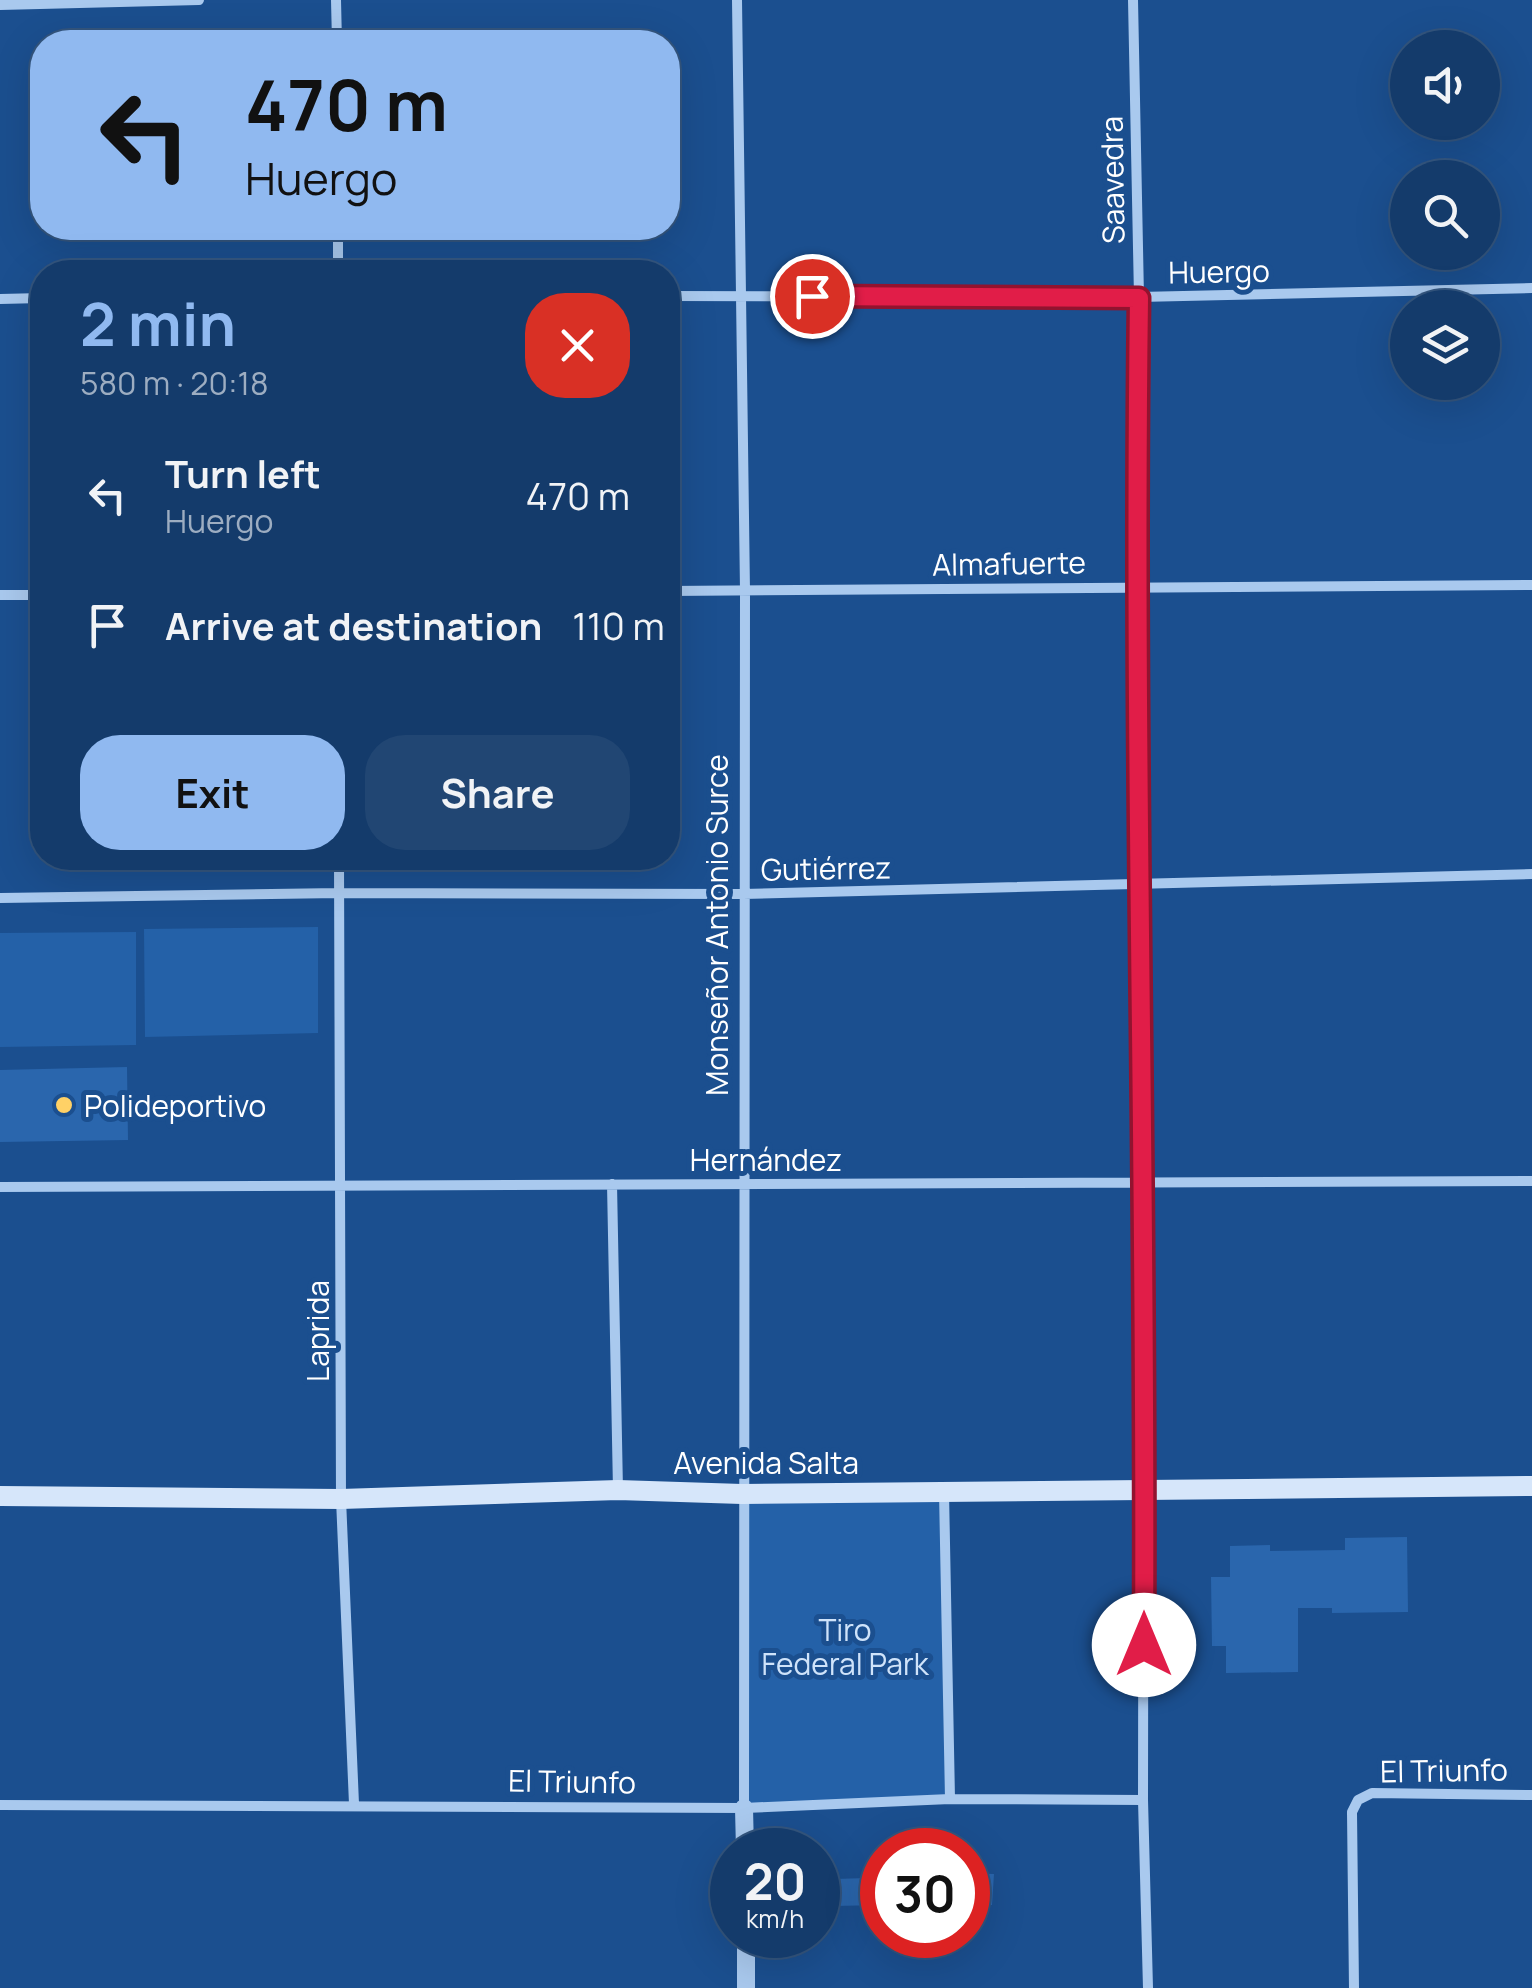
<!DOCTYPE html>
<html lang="en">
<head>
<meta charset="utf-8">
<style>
	body { margin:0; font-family:Manrope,sans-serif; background:#214673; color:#f1f3f6; height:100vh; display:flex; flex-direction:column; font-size:38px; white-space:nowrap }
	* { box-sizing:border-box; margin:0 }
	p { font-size:32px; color:#9dadc1 }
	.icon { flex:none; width:55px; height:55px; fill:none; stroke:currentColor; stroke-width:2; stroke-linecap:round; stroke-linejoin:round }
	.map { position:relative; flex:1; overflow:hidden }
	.side { position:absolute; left:30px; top:260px; width:650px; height:610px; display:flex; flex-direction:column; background:#143b6b; border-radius:40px; box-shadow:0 10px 40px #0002,0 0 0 2px #33557e }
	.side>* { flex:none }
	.banner { position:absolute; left:30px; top:30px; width:650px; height:210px; border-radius:40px; box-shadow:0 10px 40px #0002,0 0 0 2px #33557e; background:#90b9f0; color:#111; overflow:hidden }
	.buttons { position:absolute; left:1390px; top:30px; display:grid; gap:20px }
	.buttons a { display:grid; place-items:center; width:110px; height:110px; border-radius:50%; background:#143b6b; box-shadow:0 10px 40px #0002,0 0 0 2px #33557e; font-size:50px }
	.speed { position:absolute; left:710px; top:1828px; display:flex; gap:20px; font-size:50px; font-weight:700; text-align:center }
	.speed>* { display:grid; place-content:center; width:130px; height:130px; border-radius:50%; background:#143b6b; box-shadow:0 10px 40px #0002,0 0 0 2px #33557e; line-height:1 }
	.speed small { font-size:25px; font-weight:400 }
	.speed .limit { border:15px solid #d22; background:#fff; color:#111 }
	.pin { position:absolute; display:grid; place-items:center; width:85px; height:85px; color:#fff; margin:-42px; border:5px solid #fff; border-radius:50%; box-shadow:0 2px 10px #0007 }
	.me { position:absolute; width:110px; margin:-55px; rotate:0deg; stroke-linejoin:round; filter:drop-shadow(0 0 8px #0008) }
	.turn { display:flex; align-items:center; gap:35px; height:210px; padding:0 50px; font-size:45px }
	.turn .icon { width:130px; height:130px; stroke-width:2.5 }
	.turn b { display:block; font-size:70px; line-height:85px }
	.round { display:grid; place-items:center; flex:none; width:105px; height:105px; border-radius:40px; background:#214673 }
	.head { display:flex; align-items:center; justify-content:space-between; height:170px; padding:0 50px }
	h1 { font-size:60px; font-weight:700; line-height:75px; color:#90b9f0 }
	.cta { display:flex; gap:20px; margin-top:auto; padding:20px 50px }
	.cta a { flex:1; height:115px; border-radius:40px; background:#90b9f0; color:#111; font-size:40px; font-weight:700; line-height:115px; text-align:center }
	.cta a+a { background:#214673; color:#f1f3f6 }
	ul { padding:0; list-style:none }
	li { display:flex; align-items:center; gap:30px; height:130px; padding:0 50px }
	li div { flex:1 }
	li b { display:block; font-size:38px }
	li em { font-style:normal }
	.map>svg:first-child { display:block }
	.green { fill:#2461a8 }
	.building { fill:#2a66ad }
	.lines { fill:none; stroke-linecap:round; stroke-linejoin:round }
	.minor { stroke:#a9c9ee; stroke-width:10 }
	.tertiary { stroke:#a9c9ee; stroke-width:18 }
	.secondary { stroke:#d6e6fa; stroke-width:20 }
	.route-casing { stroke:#92132f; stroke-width:25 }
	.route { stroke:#e11d48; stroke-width:18 }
	.poi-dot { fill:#ffd166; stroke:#1b4f8f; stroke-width:4 }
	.labels { text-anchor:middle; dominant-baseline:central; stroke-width:10; stroke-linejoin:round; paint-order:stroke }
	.street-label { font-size:30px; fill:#fff; stroke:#1b4f8f }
	.poi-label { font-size:30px; fill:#fff; stroke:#1b4f8f; text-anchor:start }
	.park-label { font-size:30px; fill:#cfe3fa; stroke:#1b4f8f }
</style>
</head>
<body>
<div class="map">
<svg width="1532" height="1988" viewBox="0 0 1532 1988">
	<rect width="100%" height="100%" fill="#1b4f8f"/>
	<path class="green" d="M 318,927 L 318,1033 L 145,1037 L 144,929 Z
		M 136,932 L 136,1045 L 0,1047 L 0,933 Z
		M 944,1492 L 950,1799 L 744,1808 L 742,1494 Z"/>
	<path class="building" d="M 127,1067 L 128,1140 L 0,1142 L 0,1070 Z
		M 1407,1537 L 1408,1612 L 1332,1613 L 1332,1608 L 1298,1608 L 1298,1672 L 1226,1673 L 1226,1646 L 1212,1646 L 1211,1577 L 1230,1577 L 1230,1546 L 1270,1545 L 1270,1551 L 1345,1550 L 1345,1538 Z
		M 867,1865 L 882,1865 L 882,1905 L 834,1906 L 835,1879 L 866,1878 Z
		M 968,1873 L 994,1874 L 992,1905 L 968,1905 Z"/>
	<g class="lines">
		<path class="minor" d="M 336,0 L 337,42
			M 737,0 L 745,591 L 744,1808
			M 1133,0 L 1139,297 L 1135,586 L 1144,1183 L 1143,1800 L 1148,1988
			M 0,5 L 199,0
			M 338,228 L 338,272
			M 668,296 L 1139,297 L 1532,288
			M 0,299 L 42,298
			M 668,591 L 1532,585
			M 0,595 L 42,595
			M 339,858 L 341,1499 L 354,1804
			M 0,898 L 339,893 L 743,894 L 1532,874
			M 612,1184 L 618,1490
			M 0,1187 L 1532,1181
			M 944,1492 L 950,1799
			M 0,1805 L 744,1808 L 950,1799 L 1143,1800
			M 1354,1988 L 1352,1812 L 1358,1800 L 1372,1793 L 1532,1795"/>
		<path class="tertiary" d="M 744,1808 L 745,1850
			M 746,1935 L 746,1988"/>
		<path class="secondary" d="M 0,1496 L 341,1499 L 618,1490 L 742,1494 L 1532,1486"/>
	</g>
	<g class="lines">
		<g class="route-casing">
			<path id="route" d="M 812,296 L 1139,298 C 1133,747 1147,1196 1144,1645"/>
		</g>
		<use href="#route" class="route"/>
	</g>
	<circle class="poi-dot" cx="64" cy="1105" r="10"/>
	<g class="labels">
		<g class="street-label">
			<text transform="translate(1112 180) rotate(-91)">Saavedra</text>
			<text transform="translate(1219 271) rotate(-1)">Huergo</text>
			<text transform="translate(1009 563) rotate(-1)">Almafuerte</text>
			<text transform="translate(826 868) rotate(-1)">Gutiérrez</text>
			<text transform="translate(716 925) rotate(-90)">Monseñor Antonio Surce</text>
			<text x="766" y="1159">Hernández</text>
			<text transform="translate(317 1331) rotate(-90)">Laprida</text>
			<text x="766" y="1462">Avenida Salta</text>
			<text transform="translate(1444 1770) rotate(-1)">El Triunfo</text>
			<text transform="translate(572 1781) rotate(1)">El Triunfo</text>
		</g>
		<g class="poi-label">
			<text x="84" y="1105">Polideportivo</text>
		</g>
		<g class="park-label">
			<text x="845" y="1629">Tiro<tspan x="845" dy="34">Federal Park</tspan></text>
		</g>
	</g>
</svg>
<div class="buttons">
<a><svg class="icon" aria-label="sound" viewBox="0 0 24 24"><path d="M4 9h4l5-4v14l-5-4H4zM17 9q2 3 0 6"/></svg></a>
<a><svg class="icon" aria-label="search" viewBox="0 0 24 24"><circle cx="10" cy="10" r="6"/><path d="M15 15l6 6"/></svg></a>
<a><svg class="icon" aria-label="layers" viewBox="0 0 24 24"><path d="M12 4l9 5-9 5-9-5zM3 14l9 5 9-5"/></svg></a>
</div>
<div class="speed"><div>20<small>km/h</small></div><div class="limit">30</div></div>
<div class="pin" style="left:812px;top:296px;background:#d93025"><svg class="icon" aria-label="arrive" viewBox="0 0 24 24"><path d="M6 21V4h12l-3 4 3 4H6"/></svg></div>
<svg class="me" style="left:1144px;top:1645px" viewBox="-20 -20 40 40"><circle r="19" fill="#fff"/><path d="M0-13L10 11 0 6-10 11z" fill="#e11d48"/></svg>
<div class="banner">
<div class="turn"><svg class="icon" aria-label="left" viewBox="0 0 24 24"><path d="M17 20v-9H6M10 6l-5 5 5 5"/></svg><div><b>470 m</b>Huergo</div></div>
</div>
<section class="side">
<div class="head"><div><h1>2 min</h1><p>580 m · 20:18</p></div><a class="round" style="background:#d93025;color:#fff"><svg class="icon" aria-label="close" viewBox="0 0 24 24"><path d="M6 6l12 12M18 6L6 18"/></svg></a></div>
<ul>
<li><svg class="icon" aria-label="left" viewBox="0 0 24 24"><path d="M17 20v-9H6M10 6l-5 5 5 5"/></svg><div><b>Turn left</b><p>Huergo</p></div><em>470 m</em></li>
<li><svg class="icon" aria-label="arrive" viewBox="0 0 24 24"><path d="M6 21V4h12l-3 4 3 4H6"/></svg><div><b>Arrive at destination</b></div><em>110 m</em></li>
</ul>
<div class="cta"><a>Exit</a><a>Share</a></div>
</section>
</div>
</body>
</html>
